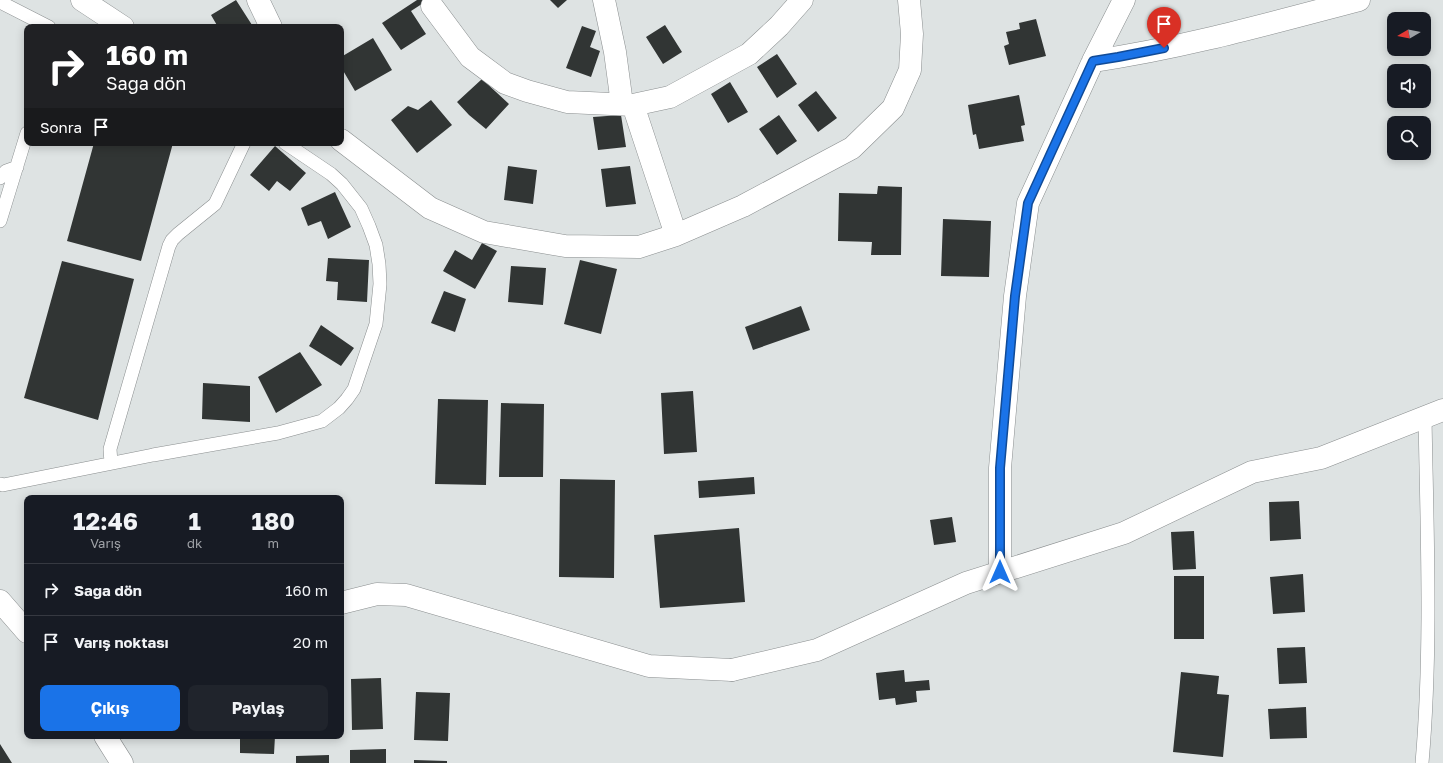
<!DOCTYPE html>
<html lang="tr">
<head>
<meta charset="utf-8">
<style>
	body { margin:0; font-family:"Golos Text",sans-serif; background:#20242c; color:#f1f3f6; height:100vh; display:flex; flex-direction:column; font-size:15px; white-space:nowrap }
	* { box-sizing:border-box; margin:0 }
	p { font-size:13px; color:#9ea1a6 }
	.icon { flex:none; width:22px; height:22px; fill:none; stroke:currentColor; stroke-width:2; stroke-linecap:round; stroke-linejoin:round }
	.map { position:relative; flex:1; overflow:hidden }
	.side { position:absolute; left:24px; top:495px; width:320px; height:244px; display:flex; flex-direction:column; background:#171b24; border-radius:8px; box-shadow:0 2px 10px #0003 }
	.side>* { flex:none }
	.top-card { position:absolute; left:24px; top:24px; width:320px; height:122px; border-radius:8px; box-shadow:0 2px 10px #0003; background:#202124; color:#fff; overflow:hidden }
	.needle { width:26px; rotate:260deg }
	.controls { position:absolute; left:1387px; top:12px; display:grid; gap:8px }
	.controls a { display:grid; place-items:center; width:44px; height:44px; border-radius:8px; background:#171b24; box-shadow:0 2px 10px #0003; font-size:20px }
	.pin { position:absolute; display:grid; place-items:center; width:34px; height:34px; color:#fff; margin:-41px -17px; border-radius:50% 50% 50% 0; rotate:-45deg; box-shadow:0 0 4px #0007 }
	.pin .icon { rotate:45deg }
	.me { position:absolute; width:44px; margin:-22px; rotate:0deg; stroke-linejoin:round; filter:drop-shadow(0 0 3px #0008) }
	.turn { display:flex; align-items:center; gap:14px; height:84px; padding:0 16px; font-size:18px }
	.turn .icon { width:52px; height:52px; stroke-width:2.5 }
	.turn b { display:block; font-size:28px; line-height:34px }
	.then { display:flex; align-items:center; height:38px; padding:0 16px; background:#0003; gap:8px; font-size:15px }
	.eta { display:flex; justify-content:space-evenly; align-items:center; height:68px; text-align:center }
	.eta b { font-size:24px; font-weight:700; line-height:28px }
	.action { display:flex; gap:8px; margin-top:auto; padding:8px 16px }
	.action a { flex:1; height:46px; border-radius:8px; background:#1a73e8; color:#fff; font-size:16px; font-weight:700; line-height:46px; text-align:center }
	.action a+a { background:#20242c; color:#f1f3f6 }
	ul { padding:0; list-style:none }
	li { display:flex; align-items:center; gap:12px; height:52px; padding:0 16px; border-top:1px solid #363941 }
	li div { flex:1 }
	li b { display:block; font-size:15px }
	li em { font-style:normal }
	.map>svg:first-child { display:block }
	.building { fill:#313534 }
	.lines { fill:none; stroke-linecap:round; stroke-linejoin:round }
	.lane-casing { stroke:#8a8e8f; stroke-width:14 }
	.street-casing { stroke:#8a8e8f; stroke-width:23 }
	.secondary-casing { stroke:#8a8e8f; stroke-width:23 }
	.lane { stroke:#fff; stroke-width:13 }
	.street { stroke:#fff; stroke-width:22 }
	.secondary { stroke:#fff; stroke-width:22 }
	.route-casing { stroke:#114b97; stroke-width:10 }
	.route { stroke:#1a73e8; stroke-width:7 }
</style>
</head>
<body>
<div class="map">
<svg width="1443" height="763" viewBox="0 0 1443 763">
	<rect width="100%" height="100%" fill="#dee3e3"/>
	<path class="building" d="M 236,0 L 252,25 L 250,27 L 218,27 L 211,15 Z
		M 417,0 L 428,0 L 411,11 L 426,34 L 401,50 L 382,23 Z
		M 550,0 L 567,0 L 558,8 Z
		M 1036,19 L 1046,56 L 1009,65 L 1004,46 L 1009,44 L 1006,32 L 1020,29 L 1019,23 Z
		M 665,25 L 682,52 L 663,64 L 646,37 Z
		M 582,26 L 596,31 L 590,47 L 600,51 L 591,77 L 566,68 Z
		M 373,38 L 392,70 L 355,91 L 341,67 L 341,57 Z
		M 777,54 L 797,84 L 777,98 L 757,67 Z
		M 482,79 L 509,104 L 486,129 L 469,115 L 457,102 Z
		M 730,82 L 748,112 L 728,123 L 711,94 Z
		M 816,91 L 837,118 L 818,132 L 798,105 Z
		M 1019,95 L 1025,125 L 1021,126 L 1024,141 L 979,149 L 976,134 L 973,135 L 968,105 Z
		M 431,100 L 452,125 L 417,153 L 391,120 L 408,106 L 418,110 Z
		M 621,115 L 626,147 L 598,150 L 593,117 Z
		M 779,115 L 797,141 L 777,155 L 759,129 Z
		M 94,143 L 173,143 L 141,261 L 67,241 Z
		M 275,146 L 306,173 L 290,191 L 277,181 L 269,191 L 250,175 Z
		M 508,166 L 537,170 L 533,204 L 504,200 Z
		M 630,166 L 636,204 L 606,207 L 601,169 Z
		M 878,186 L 902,187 L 901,255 L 871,255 L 872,242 L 838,241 L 839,193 L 877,194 Z
		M 335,192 L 351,227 L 328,239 L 321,221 L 308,226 L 301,208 Z
		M 943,219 L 991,221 L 989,277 L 941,276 Z
		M 482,243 L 497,251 L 475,289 L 443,271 L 455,250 L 472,260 Z
		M 328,258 L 369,260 L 367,302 L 337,300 L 338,282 L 326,281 Z
		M 580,260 L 617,269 L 601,334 L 564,324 Z
		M 62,261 L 134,279 L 98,420 L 24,398 Z
		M 511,266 L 546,268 L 543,305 L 508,302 Z
		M 444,291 L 466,299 L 455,332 L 431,323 Z
		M 801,306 L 810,330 L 753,350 L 745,327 Z
		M 321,325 L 354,348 L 341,366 L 309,346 Z
		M 300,352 L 322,385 L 276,413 L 258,377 Z
		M 203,383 L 250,386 L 250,422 L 202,419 Z
		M 693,391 L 697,452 L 664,454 L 661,393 Z
		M 438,399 L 488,400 L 486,485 L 435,484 Z
		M 501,403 L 544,404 L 543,477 L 499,477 Z
		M 754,477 L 755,494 L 699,498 L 698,481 Z
		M 560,479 L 615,480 L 614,578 L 559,577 Z
		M 1299,501 L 1301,539 L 1270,541 L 1269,502 Z
		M 952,517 L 956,542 L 934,545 L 930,520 Z
		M 739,528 L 745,602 L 660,608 L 654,535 Z
		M 1194,531 L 1196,569 L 1173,570 L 1171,532 Z
		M 1303,574 L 1305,612 L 1273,614 L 1270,577 Z
		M 1174,576 L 1204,576 L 1204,639 L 1174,639 Z
		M 1305,647 L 1307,683 L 1279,684 L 1277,648 Z
		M 904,670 L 905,682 L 929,680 L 930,690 L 916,691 L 917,702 L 896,705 L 895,698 L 879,700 L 876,673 Z
		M 1181,672 L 1219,676 L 1217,694 L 1229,695 L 1223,757 L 1173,752 Z
		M 381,678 L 383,729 L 352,730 L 351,679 Z
		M 416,692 L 450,693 L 448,741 L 414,740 Z
		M 1306,707 L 1307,738 L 1270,739 L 1268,709 Z
		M 240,736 L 275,736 L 274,754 L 240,753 Z
		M 0,744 L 12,763 L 0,763 Z
		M 386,749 L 386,763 L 350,763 L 350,750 Z
		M 329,755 L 329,763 L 296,763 L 296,756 Z
		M 414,760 L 447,761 L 447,763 L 414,763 Z"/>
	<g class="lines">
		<g class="lane-casing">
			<path id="lane" d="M 0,2 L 49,27
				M 0,178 L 6,171 L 17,167
				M 0,221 L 27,133
				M 111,463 L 110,449 L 169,246 L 172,240 L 178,234 L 215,204 L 244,143
				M 0,484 L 3,485 L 153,455 L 278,433 L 322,421 L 339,408 L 347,399 L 354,389 L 376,324 L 380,284 L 379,264 L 376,245 L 369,226 L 361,208 L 342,184 L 331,174 L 285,143
				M 1422,763 C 1432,648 1427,533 1425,417"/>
		</g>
		<g class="street-casing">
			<path id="street" d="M 82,0 L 123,27
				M 258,0 L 271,27
				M 604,0 L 615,52 L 622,104
				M 432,6 L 470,57 L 505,83 L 527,91 L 567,102 L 633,105 L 670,97 L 749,54 L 779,26 L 802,0
				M 1093,61 C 1183,48 1271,23 1359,0
				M 633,105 L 676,235
				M 341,140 L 430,208 L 484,232 L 565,246 L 639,247 L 676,235 L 743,206 L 852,148 L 893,108 L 910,70 L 912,34 L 909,0
				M 1000,572 L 1000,468 L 1015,296 L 1028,203 L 1093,61 L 1124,0
				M 0,601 L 27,632
				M 341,603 L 377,594 L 406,595 L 649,666 L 732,670
				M 105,736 L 122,763"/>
		</g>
		<g class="secondary-casing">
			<path id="secondary" d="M 732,670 L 817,650 L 966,583 L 1124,533 L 1252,472 L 1321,458 L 1443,410"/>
		</g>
		<use href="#lane" class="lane"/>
		<use href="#street" class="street"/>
		<use href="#secondary" class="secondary"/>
	</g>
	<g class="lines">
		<g class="route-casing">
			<path id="route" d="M 1000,572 L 1000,468 L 1015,296 L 1028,203 L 1093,61 L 1118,57 L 1164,48"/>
		</g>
		<use href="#route" class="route"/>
	</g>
</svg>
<div class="controls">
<a><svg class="needle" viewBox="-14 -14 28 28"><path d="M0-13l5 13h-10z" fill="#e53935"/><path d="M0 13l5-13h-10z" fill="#9ea1a6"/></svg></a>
<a><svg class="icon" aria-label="sound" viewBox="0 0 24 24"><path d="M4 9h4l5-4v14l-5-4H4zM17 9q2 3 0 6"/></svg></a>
<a><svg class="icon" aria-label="search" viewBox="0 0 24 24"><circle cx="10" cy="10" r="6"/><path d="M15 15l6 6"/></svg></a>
</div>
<div class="pin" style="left:1164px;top:48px;background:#d93025"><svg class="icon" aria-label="arrive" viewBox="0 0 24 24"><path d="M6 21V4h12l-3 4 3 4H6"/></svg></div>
<svg class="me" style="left:1000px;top:572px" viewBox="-20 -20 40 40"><path d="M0-17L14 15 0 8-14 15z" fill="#1a73e8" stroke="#fff" stroke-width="4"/></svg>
<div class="top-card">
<div class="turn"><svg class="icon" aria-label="right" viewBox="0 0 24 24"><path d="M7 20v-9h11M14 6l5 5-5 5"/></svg><div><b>160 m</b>Sağa dön</div></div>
<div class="then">Sonra<svg class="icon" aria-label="arrive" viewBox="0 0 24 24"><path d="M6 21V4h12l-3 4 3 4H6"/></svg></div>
</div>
<section class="side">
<div class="eta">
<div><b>12:46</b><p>Varış</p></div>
<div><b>1</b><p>dk</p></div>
<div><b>180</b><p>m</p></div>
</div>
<ul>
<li><svg class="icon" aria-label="right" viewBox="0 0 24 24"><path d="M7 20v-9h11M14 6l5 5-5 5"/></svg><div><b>Sağa dön</b></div><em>160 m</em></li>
<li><svg class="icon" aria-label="arrive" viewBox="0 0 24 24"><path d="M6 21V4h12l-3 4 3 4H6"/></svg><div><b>Varış noktası</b></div><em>20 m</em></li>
</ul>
<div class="action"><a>Çıkış</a><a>Paylaş</a></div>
</section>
</div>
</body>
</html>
